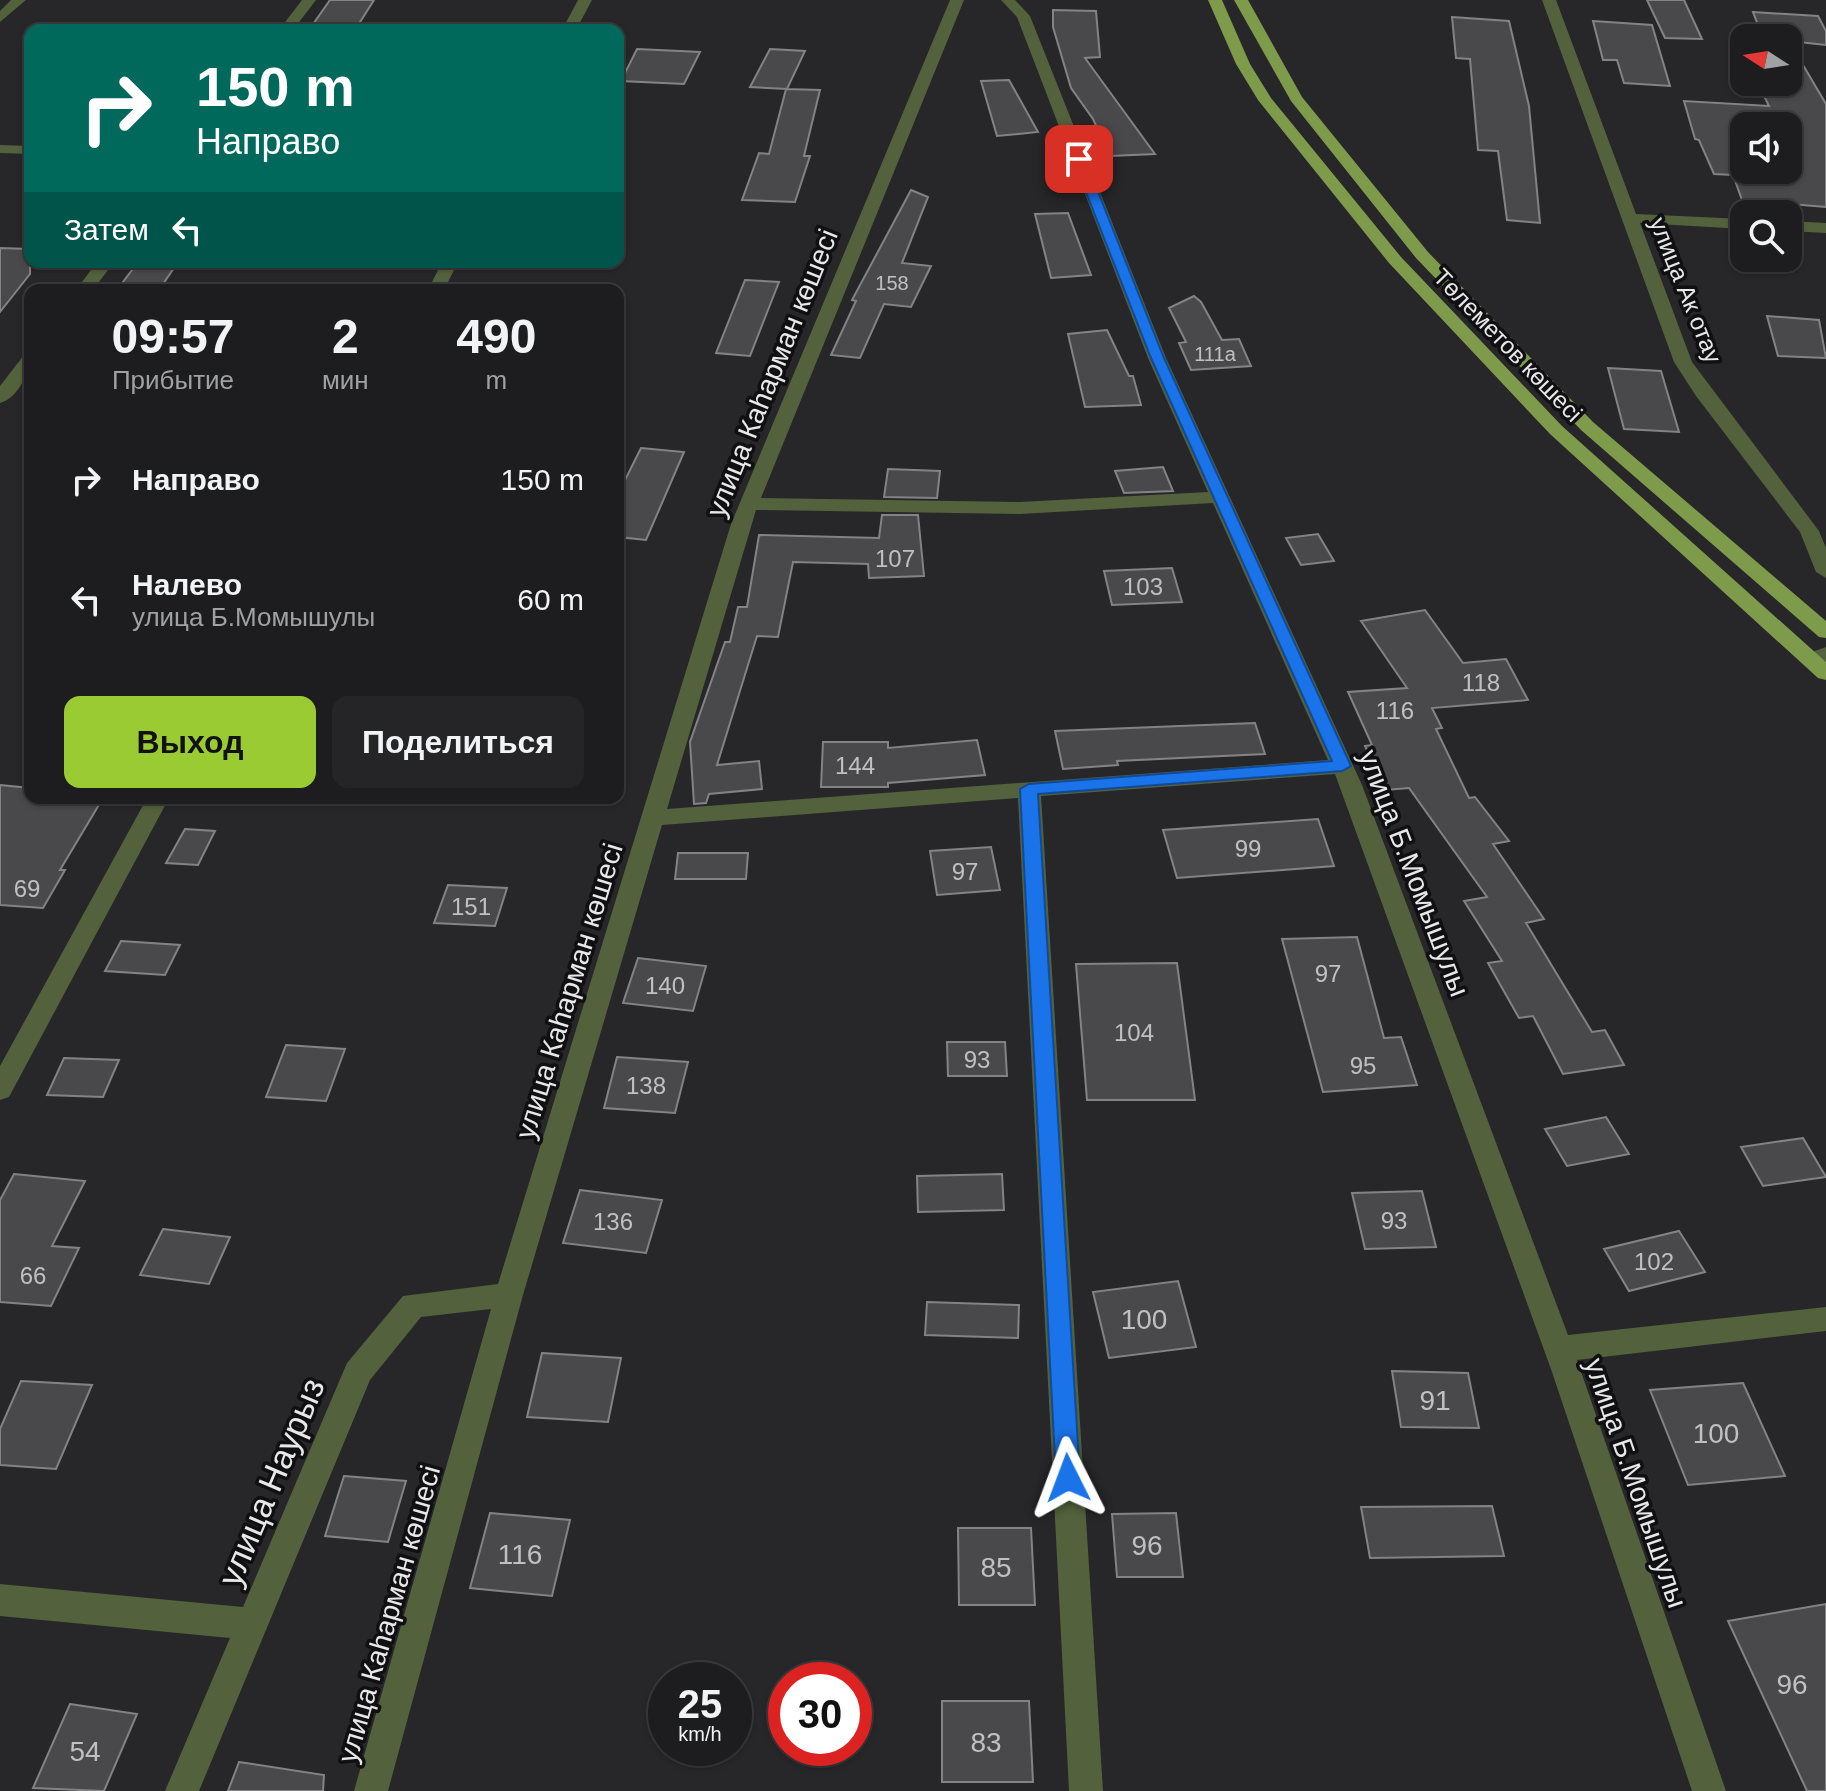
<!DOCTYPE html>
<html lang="ru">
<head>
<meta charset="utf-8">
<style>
	body { margin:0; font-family:Arial,sans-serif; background:#252528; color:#f1f3f6; height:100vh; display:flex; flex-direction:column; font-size:30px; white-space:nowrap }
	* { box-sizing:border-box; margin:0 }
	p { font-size:26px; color:#a0a1a4 }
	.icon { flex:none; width:44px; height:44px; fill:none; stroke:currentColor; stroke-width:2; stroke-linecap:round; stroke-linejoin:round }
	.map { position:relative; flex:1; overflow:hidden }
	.side { position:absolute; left:24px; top:284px; width:600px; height:520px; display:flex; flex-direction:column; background:#1d1c1f; border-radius:16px; box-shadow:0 2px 6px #0004,0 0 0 2px #3b3a3d }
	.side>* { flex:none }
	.top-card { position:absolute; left:24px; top:24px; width:600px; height:244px; border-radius:16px; box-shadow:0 2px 6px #0004,0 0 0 2px #3b3a3d; background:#00695c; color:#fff; overflow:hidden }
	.needle { width:52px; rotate:282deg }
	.buttons { position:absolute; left:1730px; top:24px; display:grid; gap:16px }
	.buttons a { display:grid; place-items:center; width:72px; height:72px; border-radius:16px; background:#1d1c1f; box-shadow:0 2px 6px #0004,0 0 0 2px #3b3a3d; font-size:40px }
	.speed { position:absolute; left:648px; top:1662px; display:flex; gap:16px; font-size:40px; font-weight:700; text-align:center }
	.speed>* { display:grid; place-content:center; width:104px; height:104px; border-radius:50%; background:#1d1c1f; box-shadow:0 2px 6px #0004,0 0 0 2px #3b3a3d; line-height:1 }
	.speed small { font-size:20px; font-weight:400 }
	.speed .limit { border:12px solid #d22; background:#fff; color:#111 }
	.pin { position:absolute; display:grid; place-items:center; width:68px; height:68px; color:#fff; margin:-34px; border-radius:16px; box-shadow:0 4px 12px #0006 }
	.me { position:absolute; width:88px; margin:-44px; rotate:357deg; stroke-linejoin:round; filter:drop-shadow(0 0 6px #0008) }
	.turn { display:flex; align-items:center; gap:28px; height:168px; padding:0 40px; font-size:36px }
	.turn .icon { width:104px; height:104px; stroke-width:2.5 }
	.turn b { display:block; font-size:56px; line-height:68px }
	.then { display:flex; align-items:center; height:76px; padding:0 40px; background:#0003; gap:16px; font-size:30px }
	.eta { display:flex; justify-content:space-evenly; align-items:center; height:136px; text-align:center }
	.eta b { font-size:48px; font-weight:800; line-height:56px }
	.primary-button { display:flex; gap:16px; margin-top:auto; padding:16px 40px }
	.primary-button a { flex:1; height:92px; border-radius:16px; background:#9bcb33; color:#111; font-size:32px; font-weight:800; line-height:92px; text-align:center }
	.primary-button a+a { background:#252528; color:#f1f3f6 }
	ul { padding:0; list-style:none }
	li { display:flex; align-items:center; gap:24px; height:120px; padding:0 40px }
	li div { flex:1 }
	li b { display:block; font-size:30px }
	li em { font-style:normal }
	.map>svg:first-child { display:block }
	.building { fill:#49494b; stroke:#838285; stroke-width:2; fill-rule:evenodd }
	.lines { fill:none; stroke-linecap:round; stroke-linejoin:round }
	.street { fill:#53613c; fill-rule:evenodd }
	.primary { fill:#7d9b4b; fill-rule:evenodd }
	.route { fill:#1a73e8; stroke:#114b97; stroke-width:2 }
	.labels { text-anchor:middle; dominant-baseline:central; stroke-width:7; stroke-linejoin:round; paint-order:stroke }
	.far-number-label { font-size:20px; fill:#c0c0c2 }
	.far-street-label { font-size:24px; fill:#e8e8e9; stroke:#100f11 }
	.number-label { font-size:24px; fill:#c0c0c2 }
	.street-label { font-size:28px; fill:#e8e8e9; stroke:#100f11 }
	.near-number-label { font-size:28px; fill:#c0c0c2 }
	.near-street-label { font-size:34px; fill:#e8e8e9; stroke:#100f11 }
</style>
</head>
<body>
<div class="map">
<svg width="1826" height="1791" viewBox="0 0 1826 1791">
	<rect width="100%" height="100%" fill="#272629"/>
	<path class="building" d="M 330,0 L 374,0 L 355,30 L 309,30 Z
		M 1647,0 L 1684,0 L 1702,39 L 1665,38 Z
		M 1053,10 L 1096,11 L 1100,57 L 1085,58 L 1155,154 L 1110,156 L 1093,119 L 1071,88 L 1053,27 Z
		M 1753,12 L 1818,16 L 1826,31 L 1826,45 L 1763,38 Z
		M 1452,17 L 1509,21 L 1529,106 L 1540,223 L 1507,220 L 1498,151 L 1478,150 L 1470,59 L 1456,58 Z
		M 1593,21 L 1652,25 L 1670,86 L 1624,83 L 1617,60 L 1603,60 Z
		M 1788,48 L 1793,48 L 1826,104 L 1826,207 L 1742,200 L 1733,175 L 1714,174 L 1699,140 L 1695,139 L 1684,101 L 1769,106 L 1757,82 L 1788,82 ZM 1744,126 L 1788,126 L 1788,170 L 1744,170 Z
		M 637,49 L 700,52 L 684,84 L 621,81 Z
		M 770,49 L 805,51 L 787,89 L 750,87 Z
		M 1009,80 L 1038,132 L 997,136 L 981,81 Z
		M 786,89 L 820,90 L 804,156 L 810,156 L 795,202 L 742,200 L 759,153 L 769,154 Z
		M 911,190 L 928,197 L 902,263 L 931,266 L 911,307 L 884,304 L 860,358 L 831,355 L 856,301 L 852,300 Z
		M 1068,213 L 1091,275 L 1051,278 L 1035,214 Z
		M 0,248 L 30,249 L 30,274 L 0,312 Z
		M 138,262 L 178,262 L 159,290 L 117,290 Z
		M 745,280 L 779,282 L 750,356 L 716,353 Z
		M 1194,296 L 1201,302 L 1222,340 L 1239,339 L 1251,366 L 1191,370 L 1179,343 L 1186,342 L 1169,308 Z
		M 1767,316 L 1819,320 L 1826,358 L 1778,356 Z
		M 1107,330 L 1129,376 L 1133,376 L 1141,405 L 1085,407 L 1068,334 Z
		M 1608,368 L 1661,371 L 1679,432 L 1624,429 Z
		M 641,448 L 684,452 L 646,540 L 618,537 L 618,494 Z
		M 1163,467 L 1173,491 L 1124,493 L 1115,471 Z
		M 888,469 L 940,471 L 937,498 L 884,497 Z
		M 882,515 L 918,515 L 924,576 L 869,578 L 868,564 L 793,562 L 778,637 L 757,636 L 717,765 L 759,761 L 762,789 L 709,794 L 706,803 L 694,804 L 690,742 L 725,642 L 730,642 L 738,607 L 747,607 L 759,535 L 879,538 Z
		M 1318,534 L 1334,561 L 1301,565 L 1286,538 Z
		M 1172,568 L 1182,602 L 1112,605 L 1104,571 Z
		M 1425,610 L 1463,663 L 1506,659 L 1528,700 L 1432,708 L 1442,728 L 1436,729 L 1469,798 L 1475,797 L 1509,841 L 1493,844 L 1544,919 L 1526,923 L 1592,1032 L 1605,1030 L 1624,1065 L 1563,1074 L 1533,1016 L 1519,1018 L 1488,963 L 1502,961 L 1464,901 L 1487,897 L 1409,788 L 1385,790 L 1365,746 L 1372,745 L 1348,692 L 1407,688 L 1361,621 Z
		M 1255,723 L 1265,754 L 1117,761 L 1118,765 L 1063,769 L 1055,731 Z
		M 977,740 L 985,775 L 888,783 L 888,787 L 821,787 L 823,742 L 888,742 L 888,748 Z
		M 0,785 L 30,788 L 30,798 L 103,798 L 60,870 L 65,870 L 43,908 L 0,905 Z
		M 1318,819 L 1334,866 L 1177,878 L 1163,830 Z
		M 185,829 L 215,831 L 198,865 L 166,863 Z
		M 991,847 L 1000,890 L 937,895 L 930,851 Z
		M 678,853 L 748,853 L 746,879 L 675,879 Z
		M 448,885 L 507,888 L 495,926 L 434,923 Z
		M 1357,937 L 1384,1038 L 1401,1037 L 1417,1085 L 1323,1092 L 1282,939 Z
		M 121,941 L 180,945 L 165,975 L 105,971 Z
		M 638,958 L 706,966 L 693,1011 L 623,1003 Z
		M 1177,963 L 1195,1100 L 1087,1100 L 1076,964 Z
		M 947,1042 L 1005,1042 L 1007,1076 L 948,1076 Z
		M 286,1045 L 345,1049 L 326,1101 L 266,1097 Z
		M 617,1057 L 688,1062 L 675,1113 L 604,1108 Z
		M 64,1058 L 119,1060 L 103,1097 L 47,1095 Z
		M 1606,1117 L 1629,1154 L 1567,1166 L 1545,1129 Z
		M 1803,1138 L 1826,1177 L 1763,1186 L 1741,1147 Z
		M 14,1174 L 85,1181 L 52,1246 L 79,1248 L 51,1306 L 0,1302 L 0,1200 Z
		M 1002,1174 L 1004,1210 L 918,1212 L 917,1176 Z
		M 580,1190 L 662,1200 L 646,1253 L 563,1243 Z
		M 1422,1191 L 1436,1247 L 1365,1249 L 1352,1193 Z
		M 163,1229 L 230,1237 L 209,1284 L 140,1275 Z
		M 1679,1231 L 1705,1272 L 1629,1291 L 1604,1249 Z
		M 1178,1281 L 1196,1347 L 1109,1358 L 1093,1292 Z
		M 927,1302 L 1019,1305 L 1018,1338 L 925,1335 Z
		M 542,1353 L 621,1358 L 608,1422 L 527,1417 Z
		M 1392,1371 L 1468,1373 L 1479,1428 L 1401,1427 Z
		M 21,1381 L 92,1385 L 56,1469 L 0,1465 L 0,1429 Z
		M 1743,1383 L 1785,1476 L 1688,1485 L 1650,1390 Z
		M 344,1476 L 406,1481 L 388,1542 L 325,1536 Z
		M 1492,1506 L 1504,1556 L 1370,1558 L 1361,1507 Z
		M 490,1513 L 570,1520 L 552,1596 L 470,1588 Z
		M 1176,1513 L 1183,1577 L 1117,1577 L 1112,1514 Z
		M 958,1528 L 1031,1528 L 1035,1605 L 959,1605 Z
		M 1826,1604 L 1826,1791 L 1807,1791 L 1728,1621 Z
		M 942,1701 L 1029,1701 L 1033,1782 L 942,1782 Z
		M 70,1704 L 137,1714 L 104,1791 L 33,1788 Z
		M 239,1762 L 324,1775 L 323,1791 L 228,1791 Z"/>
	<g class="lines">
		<path class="street" d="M 11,0 L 26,0 L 0,22 L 0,11 Z
			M 302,0 L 316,0 L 293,30 L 279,30 Z
			M 578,0 L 592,0 L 576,30 L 562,30 Z
			M 950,0 L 964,0 L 761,498 L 1020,502 L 1208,492 L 1148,358 L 1017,17 L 1001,0 L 1015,0 L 1030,16 L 1166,358 L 1362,785 L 1568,1335 L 1826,1307 L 1826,1331 L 1577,1360 L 1726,1791 L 1692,1791 L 1552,1372 L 1335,774 L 1041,796 L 1103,1791 L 1069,1791 L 1018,798 L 662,825 L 523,1295 L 388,1791 L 354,1791 L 491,1309 L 421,1317 L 370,1380 L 199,1791 L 165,1791 L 230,1638 L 0,1616 L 0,1584 L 243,1607 L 347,1363 L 403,1296 L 498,1284 L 731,524 ZM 1213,503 L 1328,760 L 667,809 L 756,510 L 1020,514 Z
			M 1542,0 L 1556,0 L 1636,214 L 1744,219 L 1744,229 L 1640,223 L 1692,362 L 1819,531 L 1826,548 L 1826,578 L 1816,572 L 1800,532 L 1696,396 L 1674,362 Z
			M 0,145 L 30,146 L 30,154 L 0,153 Z
			M 1788,221 L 1826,223 L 1826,233 L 1788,231 Z
			M 97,262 L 114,262 L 93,290 L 76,290 Z
			M 442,262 L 458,262 L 444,290 L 428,290 Z
			M 30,354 C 30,371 19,398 0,403 L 0,386 L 24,355 Z
			M 1826,647 L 1826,662 L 1811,667 L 1800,660 L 1804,655 Z
			M 147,798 L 169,798 L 9,1097 L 0,1100 L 0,1066 Z"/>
		<path class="primary" d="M 1208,0 L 1222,0 L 1250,64 L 1271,98 L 1401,257 L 1562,426 L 1826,662 L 1826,680 L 1818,678 L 1550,434 L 1389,263 L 1258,100 L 1236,64 Z
			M 1234,0 L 1248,0 L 1302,97 L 1428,252 L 1593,422 L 1826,621 L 1826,638 L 1819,637 L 1581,430 L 1416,258 L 1291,101 Z"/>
	</g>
	<path class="route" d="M 1079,155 L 1085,159 L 1164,358 L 1351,766 L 1342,771 L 1038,794 L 1080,1478 L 1076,1486 L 1068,1489 L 1059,1486 L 1056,1478 L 1020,789 L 1029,784 L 1332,761 L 1151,358 L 1073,159 Z"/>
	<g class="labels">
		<g class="far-number-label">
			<text x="892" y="283">158</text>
			<text x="1215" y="354">111а</text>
		</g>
		<g class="far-street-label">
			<text transform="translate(1686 290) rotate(68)">улица Ак отау</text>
			<text transform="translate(1508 345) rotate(46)">Төлеметов көшесі</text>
		</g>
		<g class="number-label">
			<text x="895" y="558">107</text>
			<text x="1143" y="586">103</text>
			<text x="1481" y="682">118</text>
			<text x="1395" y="710">116</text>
			<text x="855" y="765">144</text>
			<text x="1248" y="848">99</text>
			<text x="965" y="871">97</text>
			<text x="27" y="888">69</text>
			<text x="471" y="906">151</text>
			<text x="1328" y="973">97</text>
			<text x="665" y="985">140</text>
			<text x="1134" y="1032">104</text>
			<text x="977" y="1059">93</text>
			<text x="1363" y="1065">95</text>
			<text x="646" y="1085">138</text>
			<text x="1394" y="1220">93</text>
			<text x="613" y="1221">136</text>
			<text x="1654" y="1261">102</text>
			<text x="33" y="1275">66</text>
		</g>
		<g class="street-label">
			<text transform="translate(772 373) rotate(-68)">улица Каһарман көшесі</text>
			<text transform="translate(1414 873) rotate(69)">улица Б.Момышулы</text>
			<text transform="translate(569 991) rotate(-73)">улица Каһарман көшесі</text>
			<text transform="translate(1636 1483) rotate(71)">улица Б.Момышулы</text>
			<text transform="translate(389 1614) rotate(-74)">улица Каһарман көшесі</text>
		</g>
		<g class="near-number-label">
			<text x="1144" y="1319">100</text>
			<text x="1435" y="1400">91</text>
			<text x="1716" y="1433">100</text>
			<text x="1147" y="1545">96</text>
			<text x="520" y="1554">116</text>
			<text x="996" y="1567">85</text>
			<text x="1792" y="1684">96</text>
			<text x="986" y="1742">83</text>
			<text x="85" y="1751">54</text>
		</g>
		<g class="near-street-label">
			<text transform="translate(271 1482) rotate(-67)">улица Наурыз</text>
		</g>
	</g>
</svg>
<div class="buttons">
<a><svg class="needle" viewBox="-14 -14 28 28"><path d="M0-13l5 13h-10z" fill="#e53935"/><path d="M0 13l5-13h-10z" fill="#a0a1a4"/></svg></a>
<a><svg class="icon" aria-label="sound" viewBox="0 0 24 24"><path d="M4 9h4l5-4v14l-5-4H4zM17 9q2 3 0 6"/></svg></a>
<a><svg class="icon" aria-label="search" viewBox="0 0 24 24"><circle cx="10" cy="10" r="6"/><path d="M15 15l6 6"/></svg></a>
</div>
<div class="speed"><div>25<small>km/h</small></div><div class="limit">30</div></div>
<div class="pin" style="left:1079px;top:159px;background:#d93025"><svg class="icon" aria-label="arrive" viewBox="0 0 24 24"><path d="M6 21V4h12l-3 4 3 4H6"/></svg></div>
<svg class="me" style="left:1068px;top:1478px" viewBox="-20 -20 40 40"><path d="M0-17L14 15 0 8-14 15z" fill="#1a73e8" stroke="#fff" stroke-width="4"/></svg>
<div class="top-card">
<div class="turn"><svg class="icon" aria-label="right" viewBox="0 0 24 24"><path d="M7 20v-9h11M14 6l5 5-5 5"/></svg><div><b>150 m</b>Направо</div></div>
<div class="then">Затем<svg class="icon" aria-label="left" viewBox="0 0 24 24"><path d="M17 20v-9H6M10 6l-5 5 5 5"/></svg></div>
</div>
<section class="side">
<div class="eta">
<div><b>09:57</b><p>Прибытие</p></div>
<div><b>2</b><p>мин</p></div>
<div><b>490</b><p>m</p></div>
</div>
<ul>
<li><svg class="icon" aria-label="right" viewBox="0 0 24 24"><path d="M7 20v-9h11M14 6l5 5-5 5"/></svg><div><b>Направо</b></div><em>150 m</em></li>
<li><svg class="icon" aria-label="left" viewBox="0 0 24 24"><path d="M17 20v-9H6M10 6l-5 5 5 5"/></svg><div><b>Налево</b><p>улица Б.Момышулы</p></div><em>60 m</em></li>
</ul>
<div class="primary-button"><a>Выход</a><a>Поделиться</a></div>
</section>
</div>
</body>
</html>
